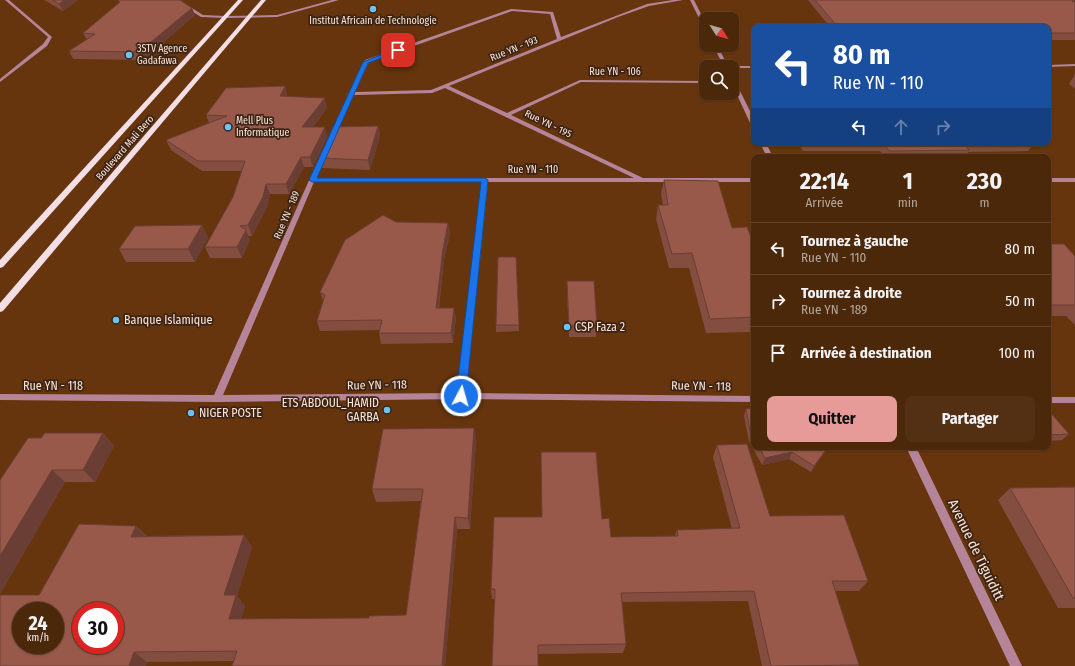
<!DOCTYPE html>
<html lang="fr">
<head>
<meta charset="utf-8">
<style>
	body { margin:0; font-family:"Fira Sans Condensed",sans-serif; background:#533013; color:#f1f3f6; height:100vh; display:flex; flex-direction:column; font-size:15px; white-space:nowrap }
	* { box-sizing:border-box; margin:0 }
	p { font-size:13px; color:#b2a69c }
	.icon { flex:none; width:22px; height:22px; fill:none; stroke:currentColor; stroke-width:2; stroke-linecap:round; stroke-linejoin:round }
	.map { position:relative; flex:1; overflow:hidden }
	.side { position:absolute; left:751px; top:154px; width:300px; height:296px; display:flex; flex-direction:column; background:#4c280a; border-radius:8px; box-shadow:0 1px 3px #0004,0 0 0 1px #63442b }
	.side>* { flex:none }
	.banner { position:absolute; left:751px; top:24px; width:300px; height:122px; border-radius:8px; box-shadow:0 1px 3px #0004,0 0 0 1px #63442b; background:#1a4fa0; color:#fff; overflow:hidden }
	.needle { width:26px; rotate:127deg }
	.fabs { position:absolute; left:699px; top:12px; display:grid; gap:8px }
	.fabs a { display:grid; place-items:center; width:40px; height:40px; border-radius:8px; background:#4c280a; box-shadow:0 1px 3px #0004,0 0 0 1px #63442b; font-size:20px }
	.speed { position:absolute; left:12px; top:602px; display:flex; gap:8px; font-size:20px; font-weight:700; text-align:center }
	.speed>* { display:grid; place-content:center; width:52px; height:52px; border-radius:50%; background:#4c280a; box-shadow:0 1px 3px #0004,0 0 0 1px #63442b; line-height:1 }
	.speed small { font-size:10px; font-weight:400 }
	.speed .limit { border:6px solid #d22; background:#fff; color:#111 }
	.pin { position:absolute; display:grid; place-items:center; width:34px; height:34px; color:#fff; margin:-17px; border-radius:8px; box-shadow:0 2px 6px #0006 }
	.me { position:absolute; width:44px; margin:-22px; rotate:6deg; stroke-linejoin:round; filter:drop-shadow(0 0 3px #0008) }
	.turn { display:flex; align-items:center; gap:14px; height:84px; padding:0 16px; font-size:18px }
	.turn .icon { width:52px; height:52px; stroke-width:2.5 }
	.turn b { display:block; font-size:28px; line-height:34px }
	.lanes { display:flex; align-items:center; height:38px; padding:0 16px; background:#0003; justify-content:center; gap:20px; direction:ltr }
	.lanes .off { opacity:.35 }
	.eta { display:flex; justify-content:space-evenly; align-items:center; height:68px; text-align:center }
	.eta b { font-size:24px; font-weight:700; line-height:28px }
	.button { display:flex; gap:8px; margin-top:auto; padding:8px 16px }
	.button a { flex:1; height:46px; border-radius:8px; background:#e69b98; color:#111; font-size:16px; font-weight:700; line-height:46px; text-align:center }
	.button a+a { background:#533013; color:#f1f3f6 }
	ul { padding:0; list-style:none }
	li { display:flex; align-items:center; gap:12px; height:52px; padding:0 16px; border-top:1px solid #63442b }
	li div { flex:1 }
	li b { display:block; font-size:15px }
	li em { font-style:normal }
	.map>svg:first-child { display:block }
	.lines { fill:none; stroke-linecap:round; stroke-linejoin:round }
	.lane { fill:#b68498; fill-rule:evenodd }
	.street { fill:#b68498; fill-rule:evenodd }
	.primary { fill:#f3dee5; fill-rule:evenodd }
	.wall { fill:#834d40 }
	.shaded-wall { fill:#6a3e34 }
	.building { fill:#98594b; stroke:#6a3e34; fill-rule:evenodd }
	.route { fill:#1a73e8; stroke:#114b97 }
	.poi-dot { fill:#6bc3f2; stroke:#3b2415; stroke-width:1.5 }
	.labels { text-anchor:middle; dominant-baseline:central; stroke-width:3.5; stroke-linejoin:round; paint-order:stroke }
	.far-poi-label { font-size:10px; fill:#fde4d4; stroke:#3b2415; text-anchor:start }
	.far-street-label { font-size:10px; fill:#fde4d4; stroke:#3b2415 }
	.poi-label { font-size:12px; fill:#fde4d4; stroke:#3b2415; text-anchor:start }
	.street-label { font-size:12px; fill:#fde4d4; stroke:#3b2415 }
	.near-street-label { font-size:14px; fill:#fde4d4; stroke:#3b2415 }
</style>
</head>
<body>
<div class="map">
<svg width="1075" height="666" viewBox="0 0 1075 666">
	<rect width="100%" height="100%" fill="#66350d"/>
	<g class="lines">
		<path class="lane" d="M 174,0 L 179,0 L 203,15 L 225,16 L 227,17 L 225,18 L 201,17 Z"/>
		<path class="street" d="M 5,0 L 9,0 L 52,37 L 47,46 L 0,82 L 0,79 L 43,44 L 48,37 Z
			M 332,0 L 339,0 L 277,17 L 225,18 L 223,17 L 225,16 L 277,15 Z
			M 673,0 L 683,0 L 649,6 L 618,17 L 449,86 L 507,113 L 580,80 L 706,81 L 706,83 L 581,82 L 511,115 L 643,178 L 754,178 L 754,182 L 488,182 L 466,393 L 754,396 L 754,402 L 461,399 L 217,402 L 0,400 L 0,394 L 214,395 L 322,151 L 327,152 L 316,178 L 634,178 L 445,88 L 432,93 L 354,95 L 335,136 L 332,138 L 329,136 L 349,95 L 347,94 L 350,93 L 365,60 L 511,9 L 553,12 L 561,37 L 647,4 ZM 512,11 L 550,14 L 557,39 L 431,90 L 355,92 L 369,62 ZM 314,182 L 482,182 L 457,393 L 223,395 Z
			M 690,0 L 694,0 L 706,24 L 706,29 L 704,28 Z
			M 713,45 L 717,45 L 728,66 L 754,66 L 754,68 L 732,68 L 732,67 L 724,67 Z
			M 1075,64 L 1075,66 L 1048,67 L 1048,65 Z
			M 732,78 L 734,79 L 754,119 L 754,127 L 751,125 L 732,84 Z
			M 760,143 L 766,143 L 773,157 L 767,157 Z
			M 1048,178 L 1075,178 L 1075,182 L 1048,182 Z
			M 1048,397 L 1075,397 L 1075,403 L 1048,403 Z
			M 906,447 L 916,447 L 1022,666 L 1010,666 Z"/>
		<path class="primary" d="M 238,0 L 243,0 L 3,267 L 0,268 L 0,260 Z
			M 261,0 L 266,0 L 3,311 L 0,312 L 0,303 Z"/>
	</g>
	<path class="wall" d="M 44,0 L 78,0 L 63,11 Z
		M 118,0 L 192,8 L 195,15 L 143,60 L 73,59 L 69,51 L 87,40 L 83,33 L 119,3 Z
		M 808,0 L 1075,0 L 1075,40 L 1048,40 L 1048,27 L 830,27 Z
		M 1075,74 L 1075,89 L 1069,84 Z
		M 285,86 L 287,96 L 327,108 L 313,127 L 327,137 L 313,167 L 304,167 L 289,194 L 270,194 L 267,207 L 252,236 L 248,236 L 250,240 L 242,258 L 210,258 L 205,247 L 233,197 L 242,171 L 202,171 L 171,150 L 166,140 L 209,123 L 206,115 Z
		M 378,126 L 380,136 L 370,170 L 322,168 L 320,158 Z
		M 798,143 L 1032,143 L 1033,144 L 1028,151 L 968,152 L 966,157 L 885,157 L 880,151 L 803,151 Z
		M 664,180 L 732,228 L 754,245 L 754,332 L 706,333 L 689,268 L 669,268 L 656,219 L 658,205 L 663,205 L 661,194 Z
		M 396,222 L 448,223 L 450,234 L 444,259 L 439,308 L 454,308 L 456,319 L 453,343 L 381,344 L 379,333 L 379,330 L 320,331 L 317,321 L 323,300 L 320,292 Z
		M 202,225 L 208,238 L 195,262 L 126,262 L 119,249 Z
		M 1048,244 L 1075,256 L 1075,325 L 1066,316 L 1048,316 Z
		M 516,257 L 519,331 L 496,332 L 496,325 Z
		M 567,281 L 597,326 L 596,337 L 569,337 L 567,292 Z
		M 754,408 L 754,447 L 828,447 L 811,472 L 789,459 L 762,465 L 749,441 L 744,416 L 746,409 Z
		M 1048,412 L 1069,434 L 1062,440 L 1048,441 Z
		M 474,428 L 476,441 L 470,529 L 457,529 L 445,666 L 234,661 L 147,662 L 146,666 L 0,666 L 39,595 L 136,526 L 147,536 L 244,535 L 252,547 L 237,596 L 245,606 L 241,619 L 369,618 L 406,615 L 421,501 L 376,502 L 372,489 Z
		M 103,433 L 114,446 L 95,482 L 65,482 L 0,594 L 41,438 Z
		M 717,445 L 770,516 L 868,581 L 859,591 L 835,591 L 859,665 L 858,666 L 762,666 L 748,601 L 622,602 L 626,644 L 623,653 L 538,654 L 494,599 L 492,599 L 491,589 L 602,519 L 611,537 L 675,536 L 677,530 L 732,529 L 713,457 Z
		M 1075,487 L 1075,608 L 1058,608 L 998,500 L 1010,488 Z"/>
	<path class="shaded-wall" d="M 64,0 L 78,0 L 63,11 L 59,4 Z
		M 192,8 L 195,15 L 143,60 L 139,52 Z
		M 285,86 L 287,96 L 282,105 L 280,96 Z
		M 325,98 L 327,108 L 305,137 L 302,127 Z
		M 378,126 L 380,136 L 370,170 L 368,160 Z
		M 325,127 L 327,137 L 313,167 L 310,157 Z
		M 301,157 L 304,167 L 289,194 L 286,184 Z
		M 266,184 L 270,194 L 267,207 L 252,236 L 248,225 Z
		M 448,223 L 450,234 L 444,259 L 437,319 L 436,308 L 443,249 Z
		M 202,225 L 208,238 L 195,262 L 188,249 Z
		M 246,230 L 250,240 L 242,258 L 237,247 Z
		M 454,308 L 456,319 L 453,343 L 451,333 Z
		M 474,428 L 476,441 L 470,529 L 468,518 Z
		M 103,433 L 114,446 L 95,482 L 83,470 Z
		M 828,447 L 825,452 L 811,472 L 814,466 Z
		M 792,452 L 789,459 L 762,465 L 765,458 Z
		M 52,470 L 65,482 L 0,594 L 0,556 Z
		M 455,517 L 457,529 L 445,666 L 442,666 Z
		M 136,526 L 148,538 L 131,537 Z
		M 244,535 L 252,547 L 237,596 L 245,606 L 238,630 L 229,619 L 224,595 Z
		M 134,652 L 147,662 L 146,666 L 129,666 Z"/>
	<path class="building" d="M 53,0 L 64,0 L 59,4 Z
		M 118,0 L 180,0 L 192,8 L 139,52 L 69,51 L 95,34 L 83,33 L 120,2 Z
		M 815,0 L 1075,0 L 1075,1 L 1072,1 L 1075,2 L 1075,33 L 1048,33 L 1048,27 L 838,27 Z
		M 285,86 L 280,96 L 325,98 L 302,127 L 325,127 L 310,157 L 301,157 L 286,184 L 266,184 L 263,197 L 248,225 L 240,226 L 246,230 L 237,247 L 205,247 L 233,197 L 245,161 L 198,161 L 166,140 L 227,116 L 206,115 L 226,88 Z
		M 378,126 L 368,160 L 320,158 L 334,127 Z
		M 805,143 L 1032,143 L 1033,144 L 964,144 L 969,150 L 889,151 L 883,143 L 806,144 Z
		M 664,180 L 718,181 L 732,228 L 747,227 L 754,245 L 754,317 L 710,319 L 692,253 L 672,254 L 658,205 L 668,205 Z
		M 383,215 L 396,222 L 448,223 L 443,249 L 436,308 L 454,308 L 451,333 L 379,333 L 382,320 L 317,321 L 325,295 L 320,292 L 345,240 Z
		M 202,225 L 188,249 L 119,249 L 135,226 Z
		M 1048,244 L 1064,244 L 1075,256 L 1075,305 L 1048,305 Z
		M 498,257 L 516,257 L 519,325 L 496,325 Z
		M 567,281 L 594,281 L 597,326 L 569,326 Z
		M 754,408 L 754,439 L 751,435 L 746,409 Z
		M 1048,412 L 1050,412 L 1069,434 L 1048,435 Z
		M 474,428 L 468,518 L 455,517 L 442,666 L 232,666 L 237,651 L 134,652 L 129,666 L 0,666 L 0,595 L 39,595 L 79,524 L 136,526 L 131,537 L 244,535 L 224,595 L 236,595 L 229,619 L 369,618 L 369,616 L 406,615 L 423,489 L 372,489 L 383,429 ZM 21,611 L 55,611 L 55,645 L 21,645 ZM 81,611 L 115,611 L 115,645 L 81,645 Z
		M 45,433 L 103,433 L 83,470 L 52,470 L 0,556 L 0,480 L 28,438 L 41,438 Z
		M 747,444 L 770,516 L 844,515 L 868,581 L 832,581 L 859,665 L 771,666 L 754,591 L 621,593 L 626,644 L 538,645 L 538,666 L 492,666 L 495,589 L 491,589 L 494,517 L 542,517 L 541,452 L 596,452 L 602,519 L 609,518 L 611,537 L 678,536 L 677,530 L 740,528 L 717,445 Z
		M 759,447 L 828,447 L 814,466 L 792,452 L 765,458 Z
		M 1075,487 L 1075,598 L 1073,598 L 1010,488 Z"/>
	<path class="route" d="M 398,48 L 400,51 L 368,63 L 317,178 L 485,178 L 488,180 L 466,396 L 461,400 L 456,396 L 481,182 L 312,182 L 309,180 L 363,62 Z"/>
	<g class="poi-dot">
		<circle cx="373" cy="9" r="4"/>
		<circle cx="129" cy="55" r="4"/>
		<circle cx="228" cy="127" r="4"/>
		<circle cx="116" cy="320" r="4"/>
		<circle cx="567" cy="327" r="4"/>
		<circle cx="387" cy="410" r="4"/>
		<circle cx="191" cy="413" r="4"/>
	</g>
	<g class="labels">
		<g class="far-poi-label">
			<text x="373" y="21" text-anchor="middle">Institut Africain de Technologie</text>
			<text x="137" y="49">3STV Agence<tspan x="137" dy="12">Gadafawa</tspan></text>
			<text x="236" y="121">Mell Plus<tspan x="236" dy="12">Informatique</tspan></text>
		</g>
		<g class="far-street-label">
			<text transform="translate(514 49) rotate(-22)">Rue YN - 193</text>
			<text x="615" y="72">Rue YN - 106</text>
			<text transform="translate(548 124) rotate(26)">Rue YN - 195</text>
			<text transform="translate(125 148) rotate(-49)">Boulevard Mali Bero</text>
			<text x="533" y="170">Rue YN - 110</text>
			<text transform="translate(287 215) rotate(-67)">Rue YN - 189</text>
		</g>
		<g class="poi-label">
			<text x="124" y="320">Banque Islamique</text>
			<text x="575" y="327">CSP Faza 2</text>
			<text x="379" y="403" text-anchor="end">ETS ABDOUL_HAMID<tspan x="379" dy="14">GARBA</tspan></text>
			<text x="199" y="413">NIGER POSTE</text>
		</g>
		<g class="street-label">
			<text transform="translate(377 385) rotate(-1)">Rue YN - 118</text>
			<text x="53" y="386">Rue YN - 118</text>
			<text transform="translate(701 386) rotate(1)">Rue YN - 118</text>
		</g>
		<g class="near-street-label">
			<text transform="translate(976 550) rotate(64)">Avenue de Tiguiditt</text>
		</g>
	</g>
</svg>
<div class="fabs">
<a><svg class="needle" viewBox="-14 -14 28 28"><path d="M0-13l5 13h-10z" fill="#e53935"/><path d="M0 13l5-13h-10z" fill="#b2a69c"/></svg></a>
<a><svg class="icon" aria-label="search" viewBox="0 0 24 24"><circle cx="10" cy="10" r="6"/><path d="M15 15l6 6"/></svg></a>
</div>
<div class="speed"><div>24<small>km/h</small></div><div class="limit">30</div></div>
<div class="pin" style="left:398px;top:50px;background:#d93025"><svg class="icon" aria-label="arrive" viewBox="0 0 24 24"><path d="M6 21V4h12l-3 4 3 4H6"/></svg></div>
<svg class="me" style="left:461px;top:396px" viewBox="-20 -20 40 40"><circle r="17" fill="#1a73e8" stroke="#fff" stroke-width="3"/><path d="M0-11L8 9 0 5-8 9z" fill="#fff"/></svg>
<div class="banner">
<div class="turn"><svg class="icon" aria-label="left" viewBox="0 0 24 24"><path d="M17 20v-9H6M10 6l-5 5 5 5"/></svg><div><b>80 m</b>Rue YN - 110</div></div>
<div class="lanes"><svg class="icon" aria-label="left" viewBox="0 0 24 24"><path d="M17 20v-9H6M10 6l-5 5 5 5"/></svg><svg class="icon off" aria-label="ahead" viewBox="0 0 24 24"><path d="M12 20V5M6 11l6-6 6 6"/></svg><svg class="icon off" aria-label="right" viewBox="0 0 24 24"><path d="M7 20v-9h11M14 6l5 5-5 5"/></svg></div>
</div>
<section class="side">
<div class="eta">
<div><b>22:14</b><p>Arrivée</p></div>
<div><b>1</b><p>min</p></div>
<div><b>230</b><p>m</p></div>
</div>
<ul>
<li><svg class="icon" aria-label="left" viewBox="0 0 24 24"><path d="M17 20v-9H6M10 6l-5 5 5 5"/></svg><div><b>Tournez à gauche</b><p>Rue YN - 110</p></div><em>80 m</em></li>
<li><svg class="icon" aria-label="right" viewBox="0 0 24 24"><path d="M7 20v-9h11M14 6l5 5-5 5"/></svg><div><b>Tournez à droite</b><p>Rue YN - 189</p></div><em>50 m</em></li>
<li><svg class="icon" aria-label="arrive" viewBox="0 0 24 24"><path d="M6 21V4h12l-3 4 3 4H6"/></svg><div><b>Arrivée à destination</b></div><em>100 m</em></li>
</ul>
<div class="button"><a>Quitter</a><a>Partager</a></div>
</section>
</div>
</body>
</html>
